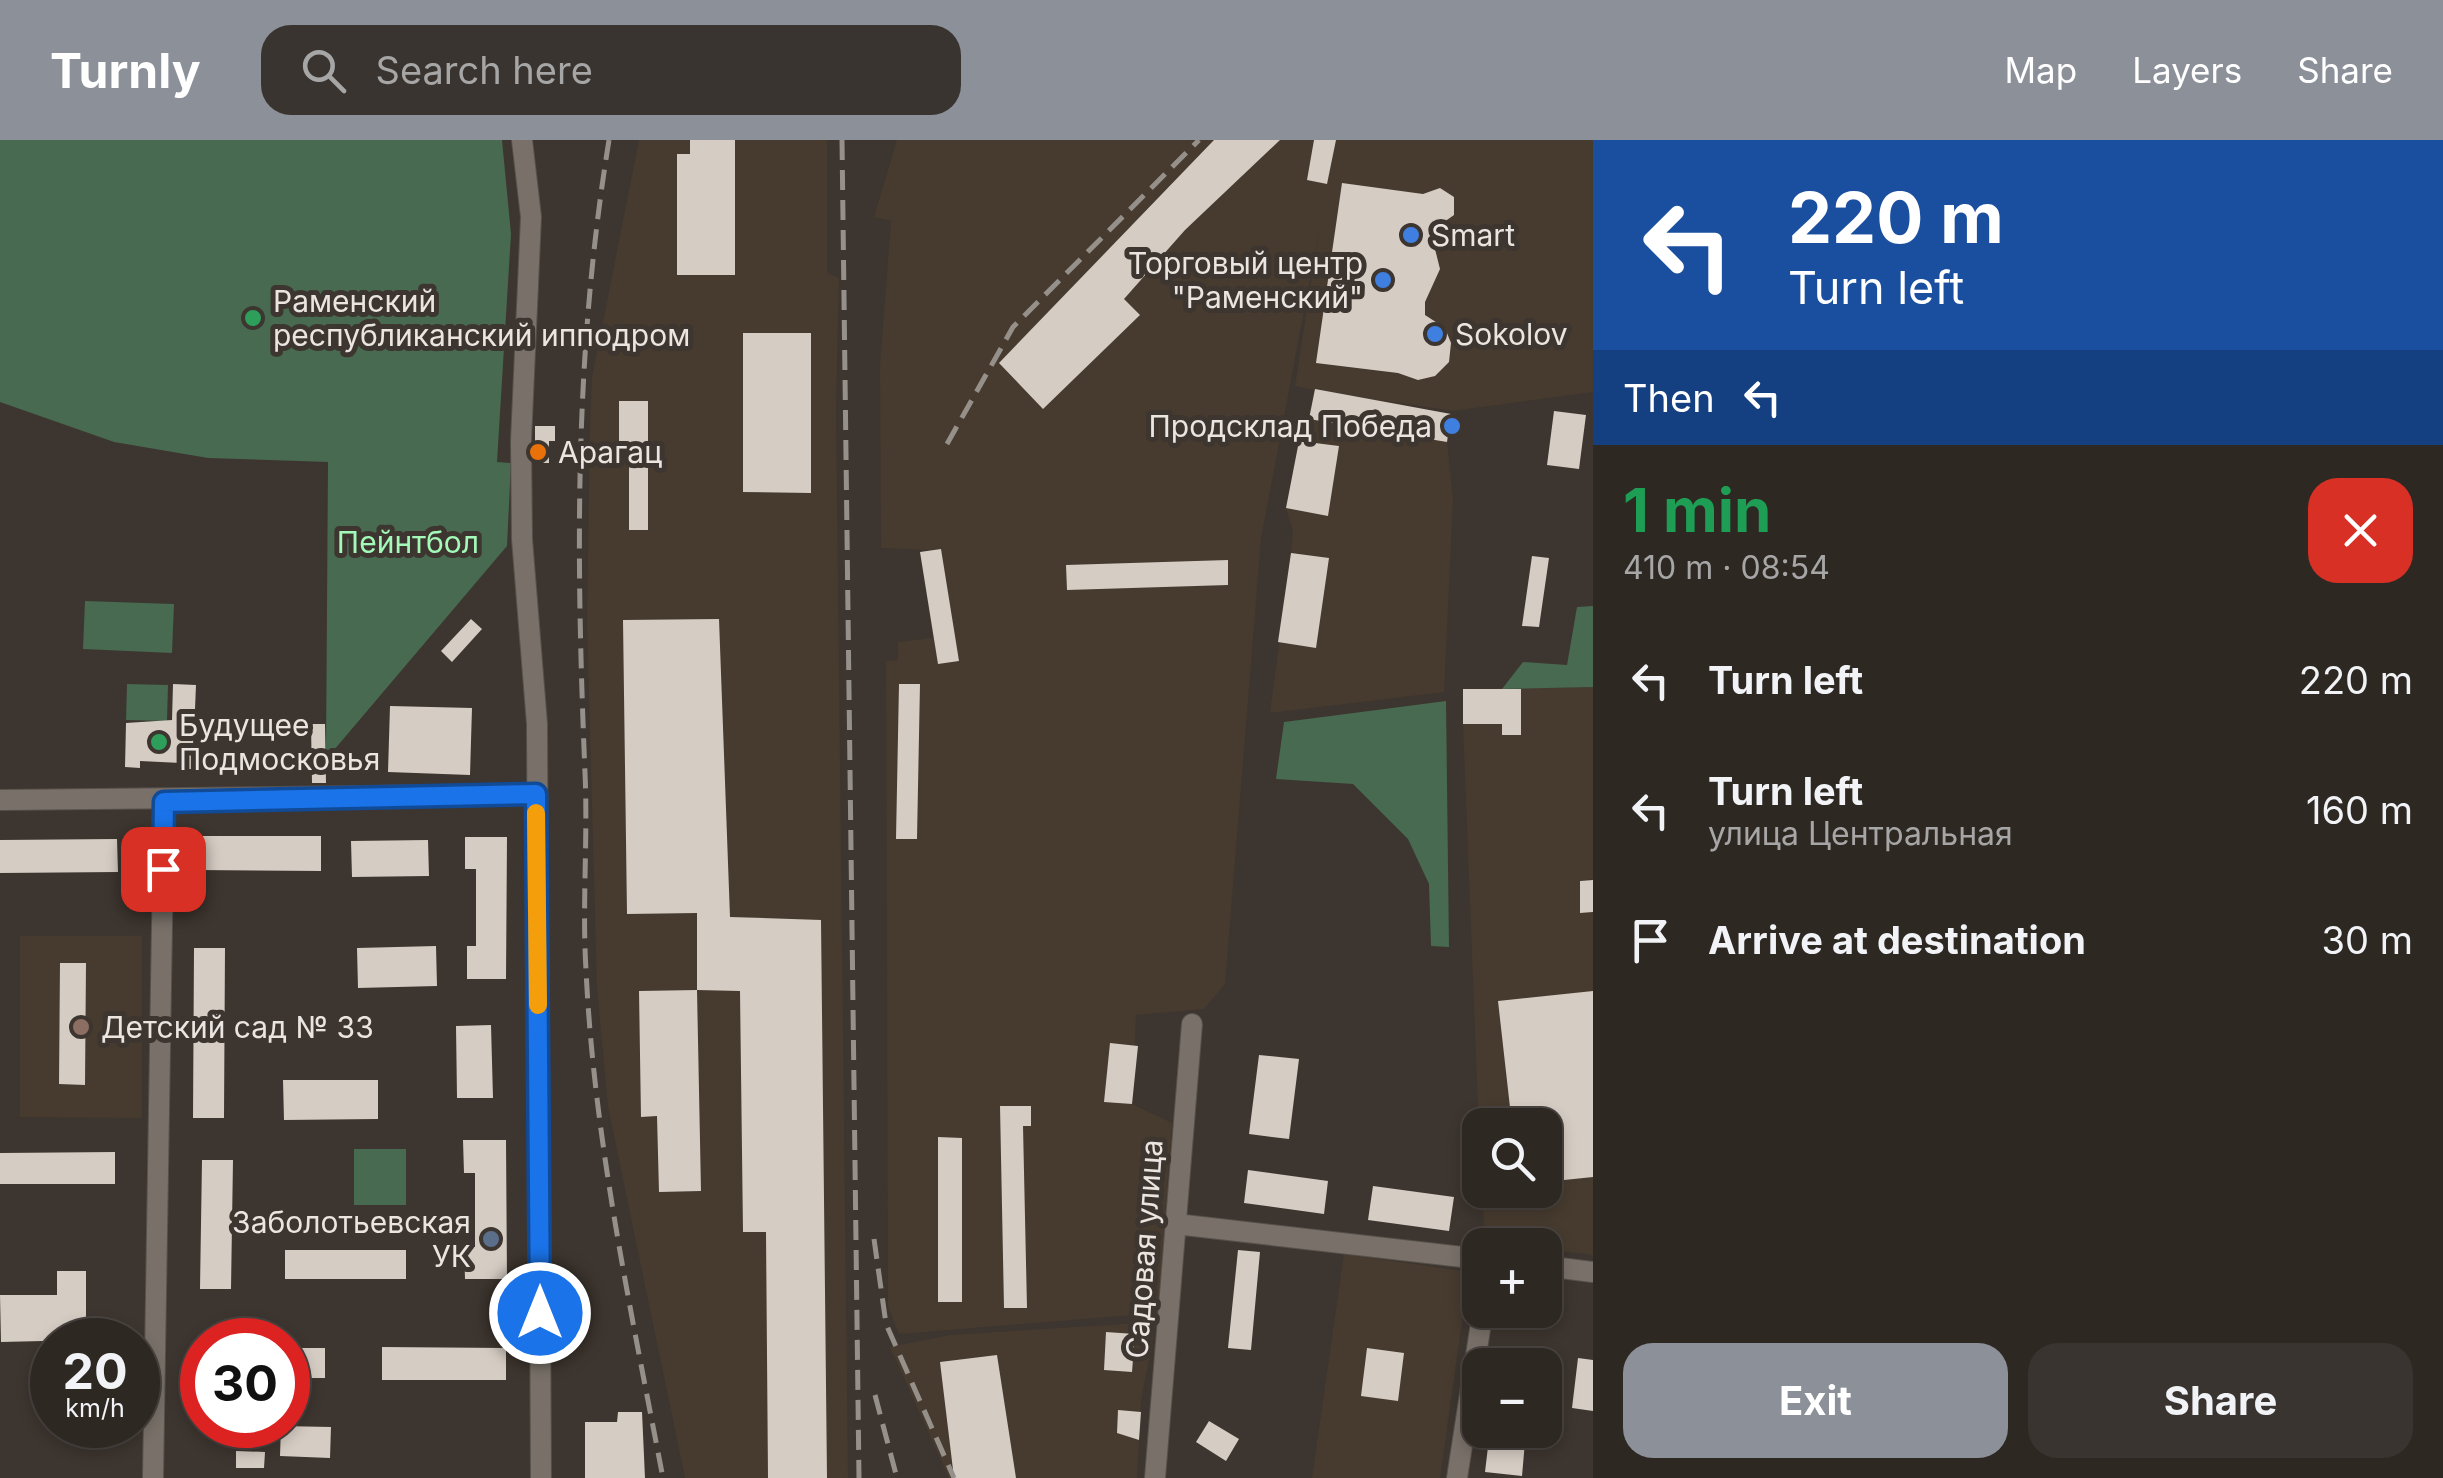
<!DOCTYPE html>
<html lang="en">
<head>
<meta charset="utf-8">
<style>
	body { margin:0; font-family:Inter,sans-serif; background:#3a3430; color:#f1f3f6; height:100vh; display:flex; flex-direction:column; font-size:38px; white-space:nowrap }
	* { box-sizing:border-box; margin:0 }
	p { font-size:32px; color:#a7a6a6 }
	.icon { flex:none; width:55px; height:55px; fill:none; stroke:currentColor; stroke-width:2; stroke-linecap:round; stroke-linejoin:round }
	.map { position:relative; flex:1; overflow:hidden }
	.sheet { display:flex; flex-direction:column; background:#2e2823; width:850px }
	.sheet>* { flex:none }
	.banner { background:#1a4fa0; color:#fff; overflow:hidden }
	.fabs { position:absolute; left:1462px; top:968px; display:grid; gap:20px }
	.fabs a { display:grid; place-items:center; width:100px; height:100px; border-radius:20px; background:#2e2823; box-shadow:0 5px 15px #0003,0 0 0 2px #494441; font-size:50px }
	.speed { position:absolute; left:30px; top:1178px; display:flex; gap:20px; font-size:50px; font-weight:700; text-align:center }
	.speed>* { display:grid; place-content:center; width:130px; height:130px; border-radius:50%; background:#2e2823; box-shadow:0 5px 15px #0003,0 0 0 2px #494441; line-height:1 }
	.speed small { font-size:25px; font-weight:400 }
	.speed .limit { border:15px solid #d22; background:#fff; color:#111 }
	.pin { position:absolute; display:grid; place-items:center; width:85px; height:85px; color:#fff; margin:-42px; border-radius:20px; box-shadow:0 5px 15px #0006 }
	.me { position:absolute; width:110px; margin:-55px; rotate:0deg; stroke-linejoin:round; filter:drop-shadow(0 0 8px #0008) }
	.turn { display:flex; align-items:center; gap:35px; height:210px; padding:0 30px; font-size:45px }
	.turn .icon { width:130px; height:130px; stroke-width:2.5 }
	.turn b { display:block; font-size:70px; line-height:85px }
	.then { display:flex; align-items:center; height:95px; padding:0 30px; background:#0003; gap:20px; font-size:38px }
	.round { display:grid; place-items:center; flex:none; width:105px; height:105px; border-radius:30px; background:#3a3430 }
	.summary { display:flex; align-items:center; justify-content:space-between; height:170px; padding:0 30px }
	h1 { font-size:60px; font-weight:700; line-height:75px; color:#1e9e55 }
	.primary-button { display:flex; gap:20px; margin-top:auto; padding:20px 30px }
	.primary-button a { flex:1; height:115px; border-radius:30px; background:#8c9099; color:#fff; font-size:40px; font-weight:700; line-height:115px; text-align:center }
	.primary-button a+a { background:#3a3430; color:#f1f3f6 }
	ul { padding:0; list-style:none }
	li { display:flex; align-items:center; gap:30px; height:130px; padding:0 30px }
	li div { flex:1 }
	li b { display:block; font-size:38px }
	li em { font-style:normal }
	header { display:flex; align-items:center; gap:60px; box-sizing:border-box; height:140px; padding:0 50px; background:#8c9099; color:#fff }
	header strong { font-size:48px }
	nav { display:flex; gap:55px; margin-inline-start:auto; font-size:35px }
	.search { width:700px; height:90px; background:#3a3430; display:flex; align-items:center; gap:25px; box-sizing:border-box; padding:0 35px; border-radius:30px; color:#a7a6a6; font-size:38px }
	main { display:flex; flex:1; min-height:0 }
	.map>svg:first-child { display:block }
	.built { fill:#473b2f }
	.green { fill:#476a50 }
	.building { fill:#d5ccc3 }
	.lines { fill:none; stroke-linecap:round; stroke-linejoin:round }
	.minor-casing { stroke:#57514c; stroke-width:22 }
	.minor { stroke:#797169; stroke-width:20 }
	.rail { stroke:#96908b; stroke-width:5; stroke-dasharray:20 10; stroke-linecap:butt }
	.route-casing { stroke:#114b97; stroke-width:25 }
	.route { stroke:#1a73e8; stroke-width:18 }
	.slow { stroke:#f59e0b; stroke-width:18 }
	.shop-dot { fill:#3f7fe0; stroke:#3d352f; stroke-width:4 }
	.leisure-dot { fill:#2e9e5b; stroke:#3d352f; stroke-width:4 }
	.food-dot { fill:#e8710a; stroke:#3d352f; stroke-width:4 }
	.education-dot { fill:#8d6e63; stroke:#3d352f; stroke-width:4 }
	.service-dot { fill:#5c6f8a; stroke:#3d352f; stroke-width:4 }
	.labels { text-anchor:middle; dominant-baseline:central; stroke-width:10; stroke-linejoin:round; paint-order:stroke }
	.poi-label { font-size:30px; fill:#eae5e1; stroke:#3d352f; text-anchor:start }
	.park-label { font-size:30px; fill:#a2f9b8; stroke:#3d352f }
	.street-label { font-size:30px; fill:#eae5e1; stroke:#3d352f }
</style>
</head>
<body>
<header>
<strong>Turnly</strong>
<div class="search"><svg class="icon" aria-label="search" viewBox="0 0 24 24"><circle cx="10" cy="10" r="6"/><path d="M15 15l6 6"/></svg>Search here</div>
<nav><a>Map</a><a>Layers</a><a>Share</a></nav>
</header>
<main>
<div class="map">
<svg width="1593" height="1338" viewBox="0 0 1593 1338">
	<rect width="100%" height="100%" fill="#3d352f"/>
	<path class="built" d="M 639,0 L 827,0 L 827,133 L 839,138 L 836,267 L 848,1338 L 685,1338 L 608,967 L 597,848 L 587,483 L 590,284 L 592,237 Z
		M 897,0 L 1593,0 L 1593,252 L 1453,271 L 1375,259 L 1451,274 L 1447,302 L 1453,359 L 1444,552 L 1270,573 L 1291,413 L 1293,390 L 1286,369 L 1315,250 L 1295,246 L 1319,91 L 1261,399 L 1225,844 L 1204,869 L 1136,875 L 1132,964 L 1172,983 L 1158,1173 L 899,1194 L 888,1167 L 886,521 L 898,520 L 898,502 L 933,498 L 920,412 L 933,410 L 881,408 L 880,226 L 891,81 L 874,77 Z
		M 1593,547 L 1593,739 L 1580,741 L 1580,773 L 1593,772 L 1593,1115 L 1545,1109 L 1545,1105 L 1485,1103 L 1482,1050 L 1545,1050 L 1545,985 L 1480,985 L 1480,1018 L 1463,584 L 1463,549 Z
		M 20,796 L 142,796 L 142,978 L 20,977 Z
		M 1344,1114 L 1469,1132 L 1440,1338 L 1312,1338 Z
		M 1156,1182 L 1141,1261 L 1137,1338 L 949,1338 L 890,1207 L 950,1195 Z"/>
	<path class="green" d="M 0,0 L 502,0 L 511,94 L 497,322 L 511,323 L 507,406 L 334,610 L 326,612 L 328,322 L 208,318 L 114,302 L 0,262 Z
		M 85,461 L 174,464 L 172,513 L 83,509 Z
		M 1593,466 L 1593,547 L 1502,549 L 1523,522 L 1567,525 L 1577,467 Z
		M 127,544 L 168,545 L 167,581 L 126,580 Z
		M 1446,561 L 1449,807 L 1431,806 L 1429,744 L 1408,699 L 1353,644 L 1276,639 L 1284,582 Z
		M 354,1009 L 406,1009 L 406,1065 L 354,1065 Z"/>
	<path class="building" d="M 690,0 L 735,0 L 735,135 L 677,135 L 677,14 L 690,14 Z
		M 1214,0 L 1280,0 L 1185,90 L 1124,159 L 1140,175 L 1043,269 L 999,223 Z
		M 1314,0 L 1336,0 L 1327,44 L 1307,40 Z
		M 1342,43 L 1423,54 L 1440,48 L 1454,57 L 1454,75 L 1437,87 L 1433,101 L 1440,129 L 1425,162 L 1425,175 L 1445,188 L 1451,203 L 1449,222 L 1435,236 L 1418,240 L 1398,233 L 1316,223 Z
		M 743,193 L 811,193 L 811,353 L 743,352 Z
		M 1315,249 L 1451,274 L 1447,302 L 1309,279 Z
		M 619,261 L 648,261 L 648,390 L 629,390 L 629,307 L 619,307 Z
		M 1554,271 L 1586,275 L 1579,329 L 1547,325 Z
		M 535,286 L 555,286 L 555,301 L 549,301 L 549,323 L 535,323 Z
		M 1299,301 L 1339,306 L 1328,376 L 1286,368 Z
		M 941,409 L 959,521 L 938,524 L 920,412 Z
		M 1291,413 L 1329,418 L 1316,508 L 1278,502 Z
		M 1532,416 L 1549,418 L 1539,487 L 1522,486 Z
		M 1228,420 L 1228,445 L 1067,450 L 1066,425 Z
		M 471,479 L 482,489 L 452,522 L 441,511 Z
		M 719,479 L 730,777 L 821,780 L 827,1338 L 768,1338 L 766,1092 L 743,1092 L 740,851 L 697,850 L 697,773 L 627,774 L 623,480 Z
		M 173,544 L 196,545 L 195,569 L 192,569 L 194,629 L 181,629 L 181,623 L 140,621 L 140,628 L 125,627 L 126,583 L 172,580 Z
		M 899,544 L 920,544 L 917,699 L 896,699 Z
		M 1463,549 L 1521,549 L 1521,595 L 1502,595 L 1502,584 L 1463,584 Z
		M 390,566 L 472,568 L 470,635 L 388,632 Z
		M 311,584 L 325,584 L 326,643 L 312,643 Z
		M 197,696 L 321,696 L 321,731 L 197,730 Z
		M 465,697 L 507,697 L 506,839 L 467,839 L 467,806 L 476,806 L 476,729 L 465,729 Z
		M 117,699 L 118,732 L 0,733 L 0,700 Z
		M 428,700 L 429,736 L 352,737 L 351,701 Z
		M 1593,740 L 1593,772 L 1580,773 L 1580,741 Z
		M 436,806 L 437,846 L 358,848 L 357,808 Z
		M 194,808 L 225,808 L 224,978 L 193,978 Z
		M 60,823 L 86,823 L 85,945 L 59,944 Z
		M 697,850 L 701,1051 L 659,1052 L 657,976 L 641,977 L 639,851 Z
		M 1593,851 L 1593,1037 L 1545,1042 L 1545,985 L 1512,985 L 1498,861 Z
		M 491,885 L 493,958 L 457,958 L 456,886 Z
		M 1110,903 L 1138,906 L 1132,964 L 1104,962 Z
		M 1259,915 L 1299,919 L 1289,999 L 1249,994 Z
		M 283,940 L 378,940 L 378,979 L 284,980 Z
		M 1000,966 L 1031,966 L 1031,986 L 1023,986 L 1027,1168 L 1004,1168 Z
		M 938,997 L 962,998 L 962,1162 L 938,1162 Z
		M 463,1000 L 506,1000 L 507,1139 L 465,1139 L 464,1107 L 475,1107 L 475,1033 L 464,1033 Z
		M 115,1012 L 115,1044 L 0,1044 L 0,1013 Z
		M 202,1020 L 233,1020 L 231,1149 L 200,1149 Z
		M 1248,1030 L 1328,1041 L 1324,1074 L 1244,1063 Z
		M 1373,1046 L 1454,1057 L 1449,1091 L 1368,1080 Z
		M 285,1110 L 406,1110 L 406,1139 L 285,1139 Z
		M 1238,1110 L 1260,1112 L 1251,1210 L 1228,1208 Z
		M 57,1131 L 86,1131 L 86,1200 L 1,1202 L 0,1155 L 57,1155 Z
		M 1508,1170 L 1547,1170 L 1546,1182 L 1507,1179 Z
		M 1106,1192 L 1135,1194 L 1132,1232 L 1104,1230 Z
		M 382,1207 L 506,1208 L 506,1240 L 382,1240 Z
		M 288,1208 L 325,1208 L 325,1238 L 288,1238 Z
		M 1367,1208 L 1404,1213 L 1398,1261 L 1361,1256 Z
		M 1500,1208 L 1536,1211 L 1534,1225 L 1499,1225 Z
		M 997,1215 L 1016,1338 L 954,1338 L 940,1222 Z
		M 1578,1218 L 1593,1220 L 1593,1271 L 1572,1268 Z
		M 1118,1270 L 1141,1272 L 1139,1300 L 1117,1293 Z
		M 618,1272 L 642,1272 L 645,1338 L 585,1338 L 585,1282 L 617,1282 Z
		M 1209,1281 L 1239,1299 L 1226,1321 L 1196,1302 Z
		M 281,1286 L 331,1287 L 330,1318 L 280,1316 Z
		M 1490,1290 L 1526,1290 L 1522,1336 L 1485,1332 Z
		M 236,1311 L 265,1312 L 264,1328 L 236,1328 Z"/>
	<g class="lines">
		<g class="minor-casing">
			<path id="minor" d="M 522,0 L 531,77 L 521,301 L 522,399 L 537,584 L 541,1338
				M 0,660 L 536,654
				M 1176,1084 L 1480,1119
				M 1545,1126 L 1593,1132
				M 153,1338 L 164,662
				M 1155,1338 L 1192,884
				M 1457,1338 L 1483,1170"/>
		</g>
		<use href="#minor" class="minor"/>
		<path class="rail" d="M 609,0 C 574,215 576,417 585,633 C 588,699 582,764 586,830 C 594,1000 631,1171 663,1338
			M 842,0 L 859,1338
			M 947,304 L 1013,187 L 1199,0
			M 874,1099 L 886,1184 L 954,1338
			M 875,1255 L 897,1338"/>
	</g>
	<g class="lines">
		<g class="route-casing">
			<path id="route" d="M 163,729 L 164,662 L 536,654 L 540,1173"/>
		</g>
		<use href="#route" class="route"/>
		<path class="slow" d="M 536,673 L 538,865"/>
	</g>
	<g class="shop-dot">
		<circle cx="1411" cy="95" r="10"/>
		<circle cx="1383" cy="140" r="10"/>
		<circle cx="1435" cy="194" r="10"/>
		<circle cx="1452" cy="286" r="10"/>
	</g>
	<g class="leisure-dot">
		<circle cx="253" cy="178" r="10"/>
		<circle cx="159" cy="602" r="10"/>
	</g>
	<circle class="food-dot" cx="538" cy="312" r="10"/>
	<circle class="education-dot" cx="81" cy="887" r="10"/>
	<circle class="service-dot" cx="491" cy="1099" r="10"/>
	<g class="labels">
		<g class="poi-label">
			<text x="1431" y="95">Smart</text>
			<text x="1363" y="123" text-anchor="end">Торговый центр<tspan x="1363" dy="34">"Раменский"</tspan></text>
			<text x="273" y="161">Раменский<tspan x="273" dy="34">республиканский ипподром</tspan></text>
			<text x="1455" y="194">Sokolov</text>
			<text x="1432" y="286" text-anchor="end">Продсклад Победа</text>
			<text x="558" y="312">Арагац</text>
			<text x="179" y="585">Будущее<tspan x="179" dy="34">Подмосковья</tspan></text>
			<text x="101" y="887">Детский сад № 33</text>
			<text x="471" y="1082" text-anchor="end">Заболотьевская<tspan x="471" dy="34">УК</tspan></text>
		</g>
		<g class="park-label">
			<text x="408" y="402">Пейнтбол</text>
		</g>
		<g class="street-label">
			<text transform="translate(1144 1109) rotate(-86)">Садовая улица</text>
		</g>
	</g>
</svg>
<div class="fabs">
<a><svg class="icon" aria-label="search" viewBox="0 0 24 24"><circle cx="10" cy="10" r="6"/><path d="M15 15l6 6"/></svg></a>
<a>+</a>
<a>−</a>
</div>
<div class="speed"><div>20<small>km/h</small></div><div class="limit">30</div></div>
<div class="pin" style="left:163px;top:729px;background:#d93025"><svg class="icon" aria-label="arrive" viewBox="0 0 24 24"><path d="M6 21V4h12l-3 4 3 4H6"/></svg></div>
<svg class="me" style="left:540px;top:1173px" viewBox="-20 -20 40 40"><circle r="17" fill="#1a73e8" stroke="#fff" stroke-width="3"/><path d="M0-11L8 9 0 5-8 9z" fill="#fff"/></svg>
</div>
<section class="sheet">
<div class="banner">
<div class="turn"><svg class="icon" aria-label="left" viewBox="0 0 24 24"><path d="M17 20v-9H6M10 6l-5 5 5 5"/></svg><div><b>220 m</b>Turn left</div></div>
<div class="then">Then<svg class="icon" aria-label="left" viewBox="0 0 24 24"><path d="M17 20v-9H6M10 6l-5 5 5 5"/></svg></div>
</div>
<div class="summary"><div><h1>1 min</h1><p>410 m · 08:54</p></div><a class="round" style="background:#d93025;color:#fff"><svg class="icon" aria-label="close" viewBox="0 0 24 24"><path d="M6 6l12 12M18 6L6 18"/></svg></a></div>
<ul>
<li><svg class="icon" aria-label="left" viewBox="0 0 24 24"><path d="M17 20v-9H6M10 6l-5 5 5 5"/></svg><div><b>Turn left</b></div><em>220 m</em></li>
<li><svg class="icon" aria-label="left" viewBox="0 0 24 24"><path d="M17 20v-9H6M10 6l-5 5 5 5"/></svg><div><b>Turn left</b><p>улица Центральная</p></div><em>160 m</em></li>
<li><svg class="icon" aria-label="arrive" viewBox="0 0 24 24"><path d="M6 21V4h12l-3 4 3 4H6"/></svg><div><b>Arrive at destination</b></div><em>30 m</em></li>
</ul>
<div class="primary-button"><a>Exit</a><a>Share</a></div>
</section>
</main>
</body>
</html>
